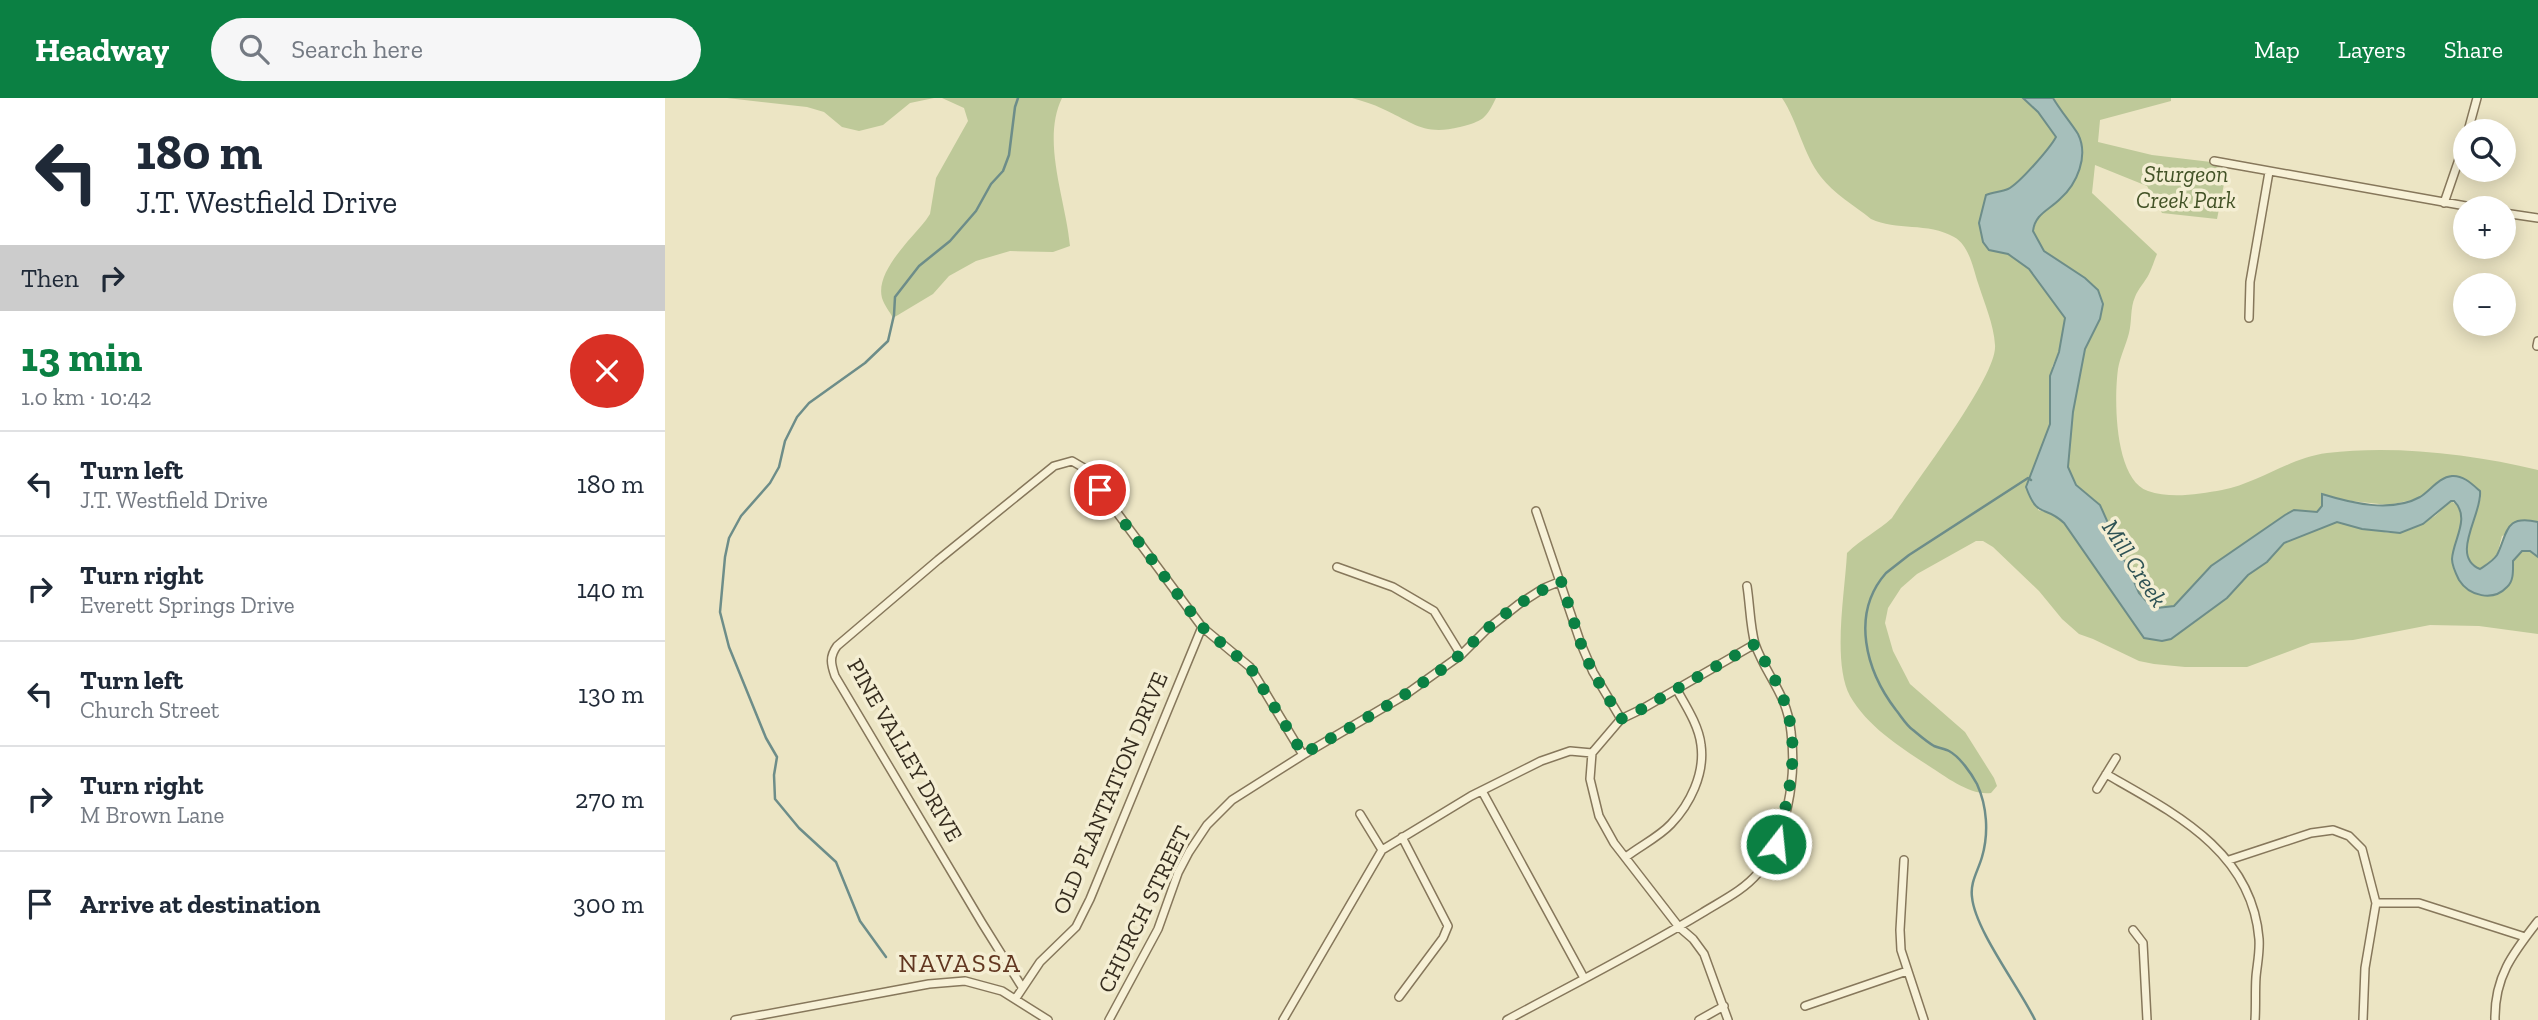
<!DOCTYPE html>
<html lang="en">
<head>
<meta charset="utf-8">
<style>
	body { margin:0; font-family:"Zilla Slab",serif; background:#f6f6f7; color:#1f2937; height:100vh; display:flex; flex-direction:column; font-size:26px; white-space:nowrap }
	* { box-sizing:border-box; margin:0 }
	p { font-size:23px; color:#747a83 }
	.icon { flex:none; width:38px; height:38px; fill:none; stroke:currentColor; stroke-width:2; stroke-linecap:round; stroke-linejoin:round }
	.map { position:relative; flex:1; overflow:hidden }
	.details { display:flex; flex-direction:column; background:#fff; width:665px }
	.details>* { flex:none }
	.guide { background:#fff; color:#1f2937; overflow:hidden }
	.controls { position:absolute; left:1788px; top:21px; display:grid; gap:14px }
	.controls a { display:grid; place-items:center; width:63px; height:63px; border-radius:50%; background:#fff; box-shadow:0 4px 18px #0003; font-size:35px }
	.pin { position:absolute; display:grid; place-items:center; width:60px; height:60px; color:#fff; margin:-30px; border:4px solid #fff; border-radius:50%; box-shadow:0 2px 7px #0007 }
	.me { position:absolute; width:77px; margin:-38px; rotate:16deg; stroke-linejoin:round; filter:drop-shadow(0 0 5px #0008) }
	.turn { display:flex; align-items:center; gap:24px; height:147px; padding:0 21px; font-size:32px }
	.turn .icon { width:91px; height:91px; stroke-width:2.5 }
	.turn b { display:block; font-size:49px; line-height:60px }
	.then { display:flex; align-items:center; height:66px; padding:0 21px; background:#0003; gap:14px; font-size:26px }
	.round { display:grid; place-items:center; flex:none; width:74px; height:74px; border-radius:37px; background:#f6f6f7 }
	.overview { display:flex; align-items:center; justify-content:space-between; height:119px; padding:0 21px }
	h1 { font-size:42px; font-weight:700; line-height:52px; color:#0b8043 }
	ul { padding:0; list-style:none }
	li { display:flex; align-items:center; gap:21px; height:105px; padding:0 21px; border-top:2px solid #e0e1e3 }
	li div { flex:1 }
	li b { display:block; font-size:26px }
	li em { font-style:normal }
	header { display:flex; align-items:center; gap:42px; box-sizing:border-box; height:98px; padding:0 35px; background:#0b8043; color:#fff }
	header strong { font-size:33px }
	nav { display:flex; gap:38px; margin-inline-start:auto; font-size:24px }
	.search { width:490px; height:63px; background:#f6f6f7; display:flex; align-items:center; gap:18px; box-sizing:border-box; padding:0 24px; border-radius:38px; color:#747a83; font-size:26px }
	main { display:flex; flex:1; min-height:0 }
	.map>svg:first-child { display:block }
	.green { fill:#bec999 }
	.water { fill:#a6bfbb; stroke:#6d8d89; stroke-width:2 }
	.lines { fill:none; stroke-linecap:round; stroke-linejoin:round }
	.stream { stroke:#6d8d89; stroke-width:2.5 }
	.minor-casing { stroke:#86775b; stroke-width:10 }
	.minor { stroke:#f7f1d7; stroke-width:7 }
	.route { stroke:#0b8043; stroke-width:12; stroke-dasharray:0 21.6 }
	.labels { text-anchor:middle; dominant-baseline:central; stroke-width:7; stroke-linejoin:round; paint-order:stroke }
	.park-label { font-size:23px; font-style:italic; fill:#425226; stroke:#f4eed3 }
	.street-label { font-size:23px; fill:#362d1f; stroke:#f4eed3 }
	.water-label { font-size:24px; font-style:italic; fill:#2f5355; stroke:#f4eed3 }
	.quarter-label { font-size:26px; letter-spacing:2px; fill:#613620; stroke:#f4eed3 }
</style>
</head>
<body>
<header>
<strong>Headway</strong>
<div class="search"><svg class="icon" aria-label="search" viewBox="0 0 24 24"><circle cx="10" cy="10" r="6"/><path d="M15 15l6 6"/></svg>Search here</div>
<nav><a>Map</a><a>Layers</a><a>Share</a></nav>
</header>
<main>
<section class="details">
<div class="guide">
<div class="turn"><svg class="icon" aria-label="left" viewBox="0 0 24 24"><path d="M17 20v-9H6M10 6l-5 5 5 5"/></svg><div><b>180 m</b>J.T. Westfield Drive</div></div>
<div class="then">Then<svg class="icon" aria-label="right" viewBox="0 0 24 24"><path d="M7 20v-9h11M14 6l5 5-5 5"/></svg></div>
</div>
<div class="overview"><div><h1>13 min</h1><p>1.0 km · 10:42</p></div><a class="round" style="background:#d93025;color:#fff"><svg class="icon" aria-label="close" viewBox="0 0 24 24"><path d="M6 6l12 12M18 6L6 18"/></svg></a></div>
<ul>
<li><svg class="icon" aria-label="left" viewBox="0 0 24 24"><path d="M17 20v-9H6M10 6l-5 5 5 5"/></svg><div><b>Turn left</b><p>J.T. Westfield Drive</p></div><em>180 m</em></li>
<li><svg class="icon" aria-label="right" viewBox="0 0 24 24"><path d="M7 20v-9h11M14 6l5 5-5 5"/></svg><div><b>Turn right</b><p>Everett Springs Drive</p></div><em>140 m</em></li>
<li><svg class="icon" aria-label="left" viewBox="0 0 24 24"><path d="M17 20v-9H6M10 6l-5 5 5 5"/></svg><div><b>Turn left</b><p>Church Street</p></div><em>130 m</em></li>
<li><svg class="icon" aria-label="right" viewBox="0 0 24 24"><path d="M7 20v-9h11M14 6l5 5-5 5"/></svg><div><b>Turn right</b><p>M Brown Lane</p></div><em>270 m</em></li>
<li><svg class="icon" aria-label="arrive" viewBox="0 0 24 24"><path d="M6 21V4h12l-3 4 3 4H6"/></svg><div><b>Arrive at destination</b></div><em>300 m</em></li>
</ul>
</section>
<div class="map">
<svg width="1873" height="922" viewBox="0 0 1873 922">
	<rect width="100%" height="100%" fill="#ece5c4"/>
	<path class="green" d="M 62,0 L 269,0 L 245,5 L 218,27 L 194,33 L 177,29 L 159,14 L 142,9 Z
		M 277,0 L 397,0 C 376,43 401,102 405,148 L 388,154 L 345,153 L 311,163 L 284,178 L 268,196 L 228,220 C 225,214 219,207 217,200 C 210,174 246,141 261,122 L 265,116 L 271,80 L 303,23 L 299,10 Z
		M 687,0 L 831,0 C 821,21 818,23 795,29 C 759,38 749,25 718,11 C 708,6 697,3 687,0 Z
		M 1117,0 L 1358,0 L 1373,14 L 1391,39 C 1385,50 1354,86 1343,91 C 1336,94 1328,94 1321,97 L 1314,125 L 1324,151 L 1343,156 L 1364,171 L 1400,220 L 1394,254 L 1387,269 L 1385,326 L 1379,345 L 1373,412 L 1391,417 L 1399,425 L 1479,540 L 1497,543 L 1506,540 L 1562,500 L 1583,477 L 1602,464 L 1619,445 L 1672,424 L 1724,435 L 1749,430 L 1770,418 L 1786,403 C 1806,414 1792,442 1787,459 L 1827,498 C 1844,489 1848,482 1848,463 L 1857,453 L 1865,453 L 1873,459 L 1873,536 L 1814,528 L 1765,527 L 1688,542 L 1646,545 L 1582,569 L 1520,569 L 1489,566 L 1474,563 L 1428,541 L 1414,536 L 1397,521 L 1374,493 L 1328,449 L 1318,443 L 1311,443 L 1252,476 L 1236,490 L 1223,510 L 1220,525 L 1228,553 L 1245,586 L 1300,634 L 1329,680 L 1332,688 L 1326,695 C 1306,698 1281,679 1264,668 C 1235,649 1203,629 1185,598 C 1167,564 1180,494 1182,455 C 1196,441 1213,433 1227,420 C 1247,388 1333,278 1330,247 C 1329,227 1319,204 1313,185 C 1308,170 1304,147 1289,139 C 1263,124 1231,133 1206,121 C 1190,108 1168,95 1156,79 C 1138,56 1133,24 1117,0 Z
		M 1388,0 L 1506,0 L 1506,3 L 1435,22 L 1433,44 L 1487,57 L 1563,66 L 1552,121 L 1497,115 L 1482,88 L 1430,67 L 1427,95 L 1492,156 C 1489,163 1487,170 1484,176 C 1480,184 1473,191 1470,199 C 1465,210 1467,224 1464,235 C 1461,247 1455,259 1453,271 C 1449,300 1449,381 1483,393 C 1505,401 1535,396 1557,392 C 1594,385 1624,360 1662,355 C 1729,347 1807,356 1873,372 L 1873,424 L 1837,438 L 1832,457 L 1815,471 C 1788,459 1811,419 1816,399 L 1760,395 L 1751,401 L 1724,407 L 1677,402 L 1657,396 L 1657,408 L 1652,414 L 1629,412 L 1620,417 L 1546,468 L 1509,508 L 1492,510 L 1482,504 L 1474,495 L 1431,403 L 1411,387 L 1403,369 L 1408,314 L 1420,251 L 1435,221 L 1438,206 L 1420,180 L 1379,153 L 1368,133 L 1373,119 L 1397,100 L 1412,35 Z"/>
	<path class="water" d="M 1358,0 L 1388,0 C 1395,12 1406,25 1413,36 C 1424,58 1412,86 1395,101 C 1384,112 1370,116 1368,133 L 1379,153 L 1420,180 L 1433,192 L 1438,206 L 1435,221 L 1420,251 L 1408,314 L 1403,369 L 1411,387 L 1435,407 L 1474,495 L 1482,504 L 1492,510 L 1509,508 L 1546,468 L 1620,417 L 1629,412 L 1652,414 L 1657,408 L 1657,396 C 1686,405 1726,415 1755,399 C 1765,393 1774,379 1787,378 C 1798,377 1807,386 1815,393 C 1818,415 1784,458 1815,471 C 1821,467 1828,463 1832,457 C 1843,435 1839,416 1873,424 L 1873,459 L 1865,453 L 1857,453 L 1848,463 C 1848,472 1849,483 1842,489 C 1828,504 1804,498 1794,482 C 1791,476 1787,468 1787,461 C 1788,442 1806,420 1789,403 L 1786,403 L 1758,426 L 1735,435 L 1697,431 L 1672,424 L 1619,445 L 1602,464 L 1583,477 L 1562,500 L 1506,541 L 1497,543 L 1479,540 L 1399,425 C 1379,406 1373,422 1361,389 L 1385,326 L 1385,278 L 1394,254 L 1400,220 L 1364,171 L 1343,156 L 1324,152 L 1318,144 L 1314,125 L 1321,97 C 1328,94 1336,94 1343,91 C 1354,86 1385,50 1391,39 L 1373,14 Z"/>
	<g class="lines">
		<path class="stream" d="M 1366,382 L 1363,380 L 1244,457 L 1221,475 C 1185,516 1201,573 1231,612 C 1236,618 1241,627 1248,632 C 1254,637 1262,644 1269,648 C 1274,650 1280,651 1284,653 C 1295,659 1306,675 1312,686 C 1322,708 1324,735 1317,759 C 1313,773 1305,784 1307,799 C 1310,832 1354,889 1370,922
			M 221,859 L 195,823 L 171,764 L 134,730 L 110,701 L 109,677 L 112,659 L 101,640 L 64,549 L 55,514 L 60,459 L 64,440 L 76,418 L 105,385 L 114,369 L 120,343 L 132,319 L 144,305 L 200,265 L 223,243 L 229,217 L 230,199 L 254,168 L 285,143 L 311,113 L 326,86 L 338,73 L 344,57 L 350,9 L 353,0"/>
		<g class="minor-casing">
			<path id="minor" d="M 1803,33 L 1812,0
				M 1549,63 L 1812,110
				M 1779,105 L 1801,41
				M 1839,115 L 1873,120
				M 1584,220 L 1585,184 L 1604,74
				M 1872,248 L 1873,243
				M 871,413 L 916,546 L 928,574 L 956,621
				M 672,469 L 728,489 L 769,513 L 796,557
				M 1441,676 C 1509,715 1587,753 1594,841 C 1595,854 1592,867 1591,879 C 1590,893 1591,908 1590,922
				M 1432,691 L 1451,660
				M 817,693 L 919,880
				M 695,716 L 717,752
				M 961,759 C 975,748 994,739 1006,726 C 1025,706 1040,676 1036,647 C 1034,628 1021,608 1012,592
				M 1239,762 L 1235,832 L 1236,852 L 1259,922
				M 1564,762 L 1646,735 L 1668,732 L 1684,738 L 1697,751 L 1711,805 L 1700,870 L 1698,922
				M 1711,805 L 1754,805 L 1860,839
				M 1468,832 L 1478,845 L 1482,922
				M 357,889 L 317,825 L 170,578 C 166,566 164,559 172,548 L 273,462 L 389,368 L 407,363 L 419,370 L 537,529 L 585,569 L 638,657
				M 734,899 L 778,840 L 783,828 L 737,739
				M 351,900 L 375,864 L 411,829 L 425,801 L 537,529
				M 1140,908 L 1242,873
				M 70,922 L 264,886 L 300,883 L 337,893 L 383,922
				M 444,922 L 493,831 L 513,775 L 524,754 L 542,727 L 567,702 L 638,657 L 740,597 L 796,557 L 821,532 L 854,506 L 879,490 L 896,483
				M 618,922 L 717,752 L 806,698 L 876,663 L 905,653 L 927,655
				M 842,922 C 907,887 974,853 1037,815 C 1056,803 1078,793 1093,775 C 1122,738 1132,680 1126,634 C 1122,595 1101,578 1090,546 C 1085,528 1085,507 1082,488
				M 1034,922 L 1059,908
				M 1063,922 L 1039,856 L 1028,841 L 1014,829 L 949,745 L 934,718 L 925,681 L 927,655 L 956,621 L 977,611 L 1090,546
				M 1830,922 C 1829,879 1848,855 1873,823"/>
		</g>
		<use href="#minor" class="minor"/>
	</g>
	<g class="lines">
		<path class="route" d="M 435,392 L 537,529 L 585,569 L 638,656 C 686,629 735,602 780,569 C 795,558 806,545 820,533 C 841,513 869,495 896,483 L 916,546 L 928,575 L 956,621 L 977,611 L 1090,546 C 1100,564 1111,581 1118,600 C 1137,648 1124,699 1111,746"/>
	</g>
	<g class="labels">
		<g class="park-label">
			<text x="1521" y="76">Sturgeon<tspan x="1521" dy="26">Creek Park</tspan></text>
		</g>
		<g class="street-label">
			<text transform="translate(240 652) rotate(60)">PINE VALLEY DRIVE</text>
			<text transform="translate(445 695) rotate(-67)">OLD PLANTATION DRIVE</text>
			<text transform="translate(479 811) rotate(-64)">CHURCH STREET</text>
		</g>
		<g class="water-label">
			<text transform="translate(1470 465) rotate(57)">Mill Creek</text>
		</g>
		<g class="quarter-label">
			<text x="295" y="865">NAVASSA</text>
		</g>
	</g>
</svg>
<div class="controls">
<a><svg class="icon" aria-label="search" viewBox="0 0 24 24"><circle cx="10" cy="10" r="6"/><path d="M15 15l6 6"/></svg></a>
<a>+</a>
<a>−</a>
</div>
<div class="pin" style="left:435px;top:392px;background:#d93025"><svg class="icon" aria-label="arrive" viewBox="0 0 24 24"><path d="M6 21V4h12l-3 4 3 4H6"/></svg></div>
<svg class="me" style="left:1111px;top:746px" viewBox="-20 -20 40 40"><circle r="17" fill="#0b8043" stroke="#fff" stroke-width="3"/><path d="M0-11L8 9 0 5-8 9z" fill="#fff"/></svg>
</div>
</main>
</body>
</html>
